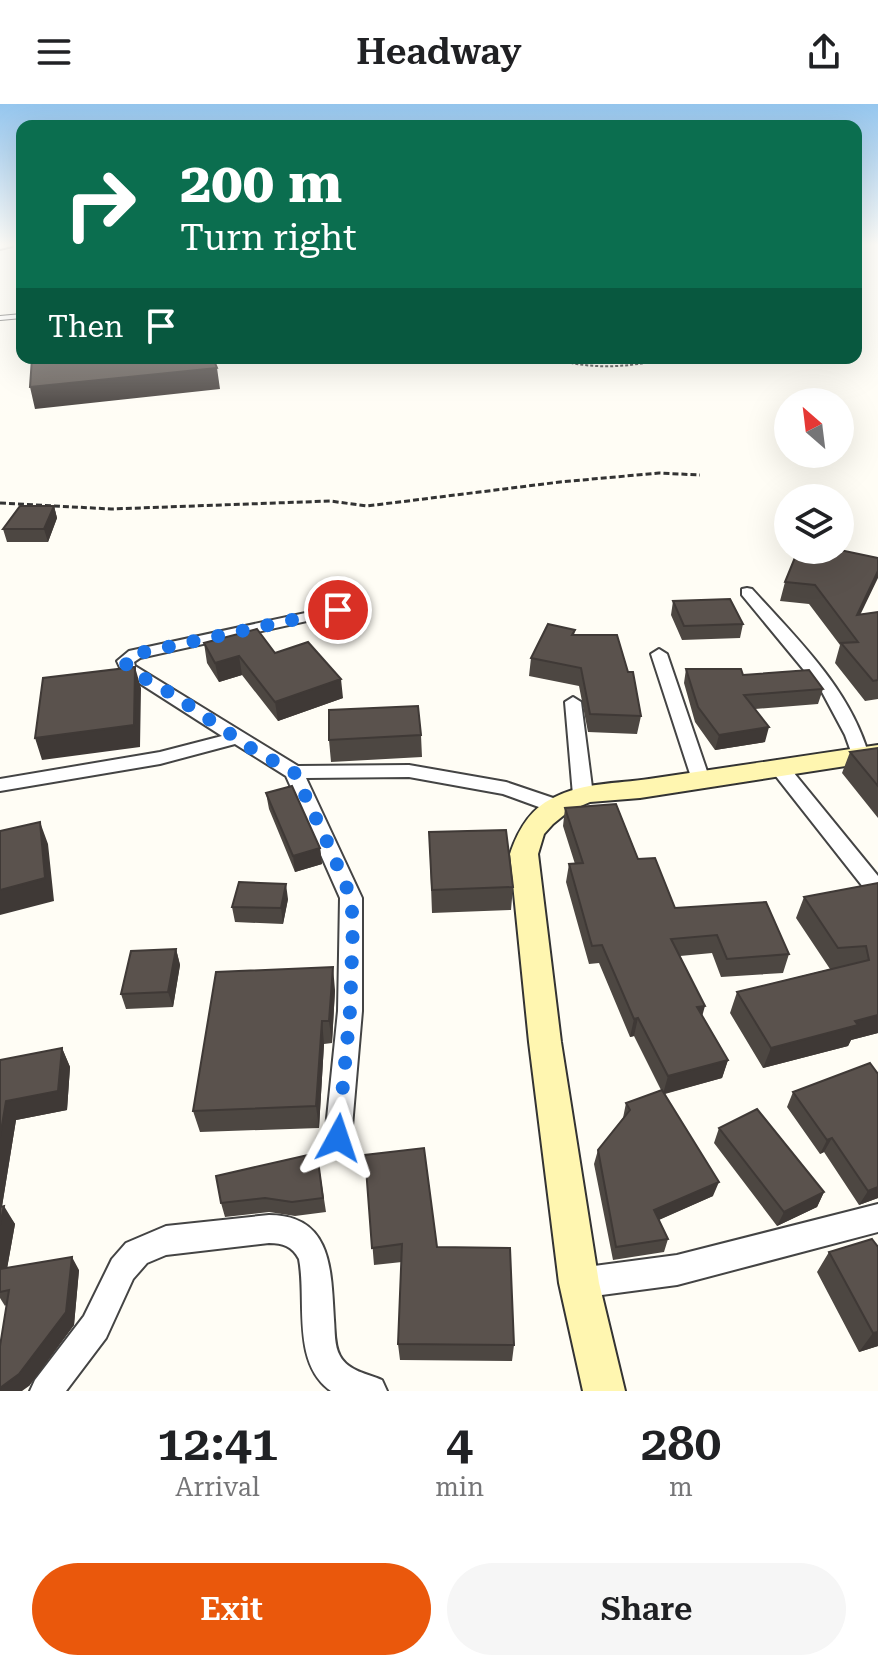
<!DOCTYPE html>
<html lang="en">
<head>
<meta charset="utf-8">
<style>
	body { margin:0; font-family:"Roboto Serif",serif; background:#f6f6f6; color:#202124; height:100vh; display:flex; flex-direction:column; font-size:30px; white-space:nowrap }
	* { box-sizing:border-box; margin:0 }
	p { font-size:26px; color:#757577 }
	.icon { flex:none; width:44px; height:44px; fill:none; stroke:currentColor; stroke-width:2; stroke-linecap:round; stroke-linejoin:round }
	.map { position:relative; height:1287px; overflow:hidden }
	.details { display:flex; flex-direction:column; background:#fff; flex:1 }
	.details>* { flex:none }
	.top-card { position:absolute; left:16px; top:16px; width:846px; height:244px; border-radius:16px; box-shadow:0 8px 32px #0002; background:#0b6e4f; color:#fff; overflow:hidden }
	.needle { width:52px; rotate:332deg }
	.tools { position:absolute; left:774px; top:284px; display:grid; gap:16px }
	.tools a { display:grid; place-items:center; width:80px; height:80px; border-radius:50%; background:#fff; box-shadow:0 8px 32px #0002; font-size:40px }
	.pin { position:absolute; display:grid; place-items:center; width:68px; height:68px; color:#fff; margin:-34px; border:4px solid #fff; border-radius:50%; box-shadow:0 2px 8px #0007 }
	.me { position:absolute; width:88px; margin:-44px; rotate:5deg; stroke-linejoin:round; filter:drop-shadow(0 0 6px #0008) }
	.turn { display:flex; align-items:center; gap:28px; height:168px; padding:0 32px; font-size:36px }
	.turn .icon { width:104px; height:104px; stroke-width:2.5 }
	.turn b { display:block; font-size:56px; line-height:68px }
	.then { display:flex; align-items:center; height:76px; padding:0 32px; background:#0003; gap:16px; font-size:30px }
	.eta { display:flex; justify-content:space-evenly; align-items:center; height:136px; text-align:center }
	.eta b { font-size:48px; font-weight:600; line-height:56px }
	.cta { display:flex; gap:16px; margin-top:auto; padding:16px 32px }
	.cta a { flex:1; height:92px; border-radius:48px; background:#ea580c; color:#fff; font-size:32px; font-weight:600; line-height:92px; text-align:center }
	.cta a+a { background:#f6f6f6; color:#202124 }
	header { display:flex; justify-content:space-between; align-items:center; height:104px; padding:0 32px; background:#fff; font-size:36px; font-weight:600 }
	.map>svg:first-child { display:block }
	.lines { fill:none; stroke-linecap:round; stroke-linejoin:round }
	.lane-casing { stroke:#444; stroke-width:6 }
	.street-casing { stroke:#444; stroke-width:4 }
	.secondary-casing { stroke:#333; stroke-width:4 }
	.path-far1 { stroke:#333; stroke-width:2; stroke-dasharray:3 2; stroke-linecap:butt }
	.path { stroke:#333; stroke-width:3; stroke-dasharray:6 3; stroke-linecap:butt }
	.lane { stroke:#fff; stroke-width:4 }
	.street { fill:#fff; fill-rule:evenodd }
	.secondary { fill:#fff6b0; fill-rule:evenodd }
	.wall { fill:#4d4742 }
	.shaded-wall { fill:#3f3936 }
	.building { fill:#5a524d; stroke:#3f3936; stroke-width:2 }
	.route { stroke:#1a73e8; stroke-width:14; stroke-dasharray:0 25.2 }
</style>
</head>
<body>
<header><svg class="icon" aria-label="menu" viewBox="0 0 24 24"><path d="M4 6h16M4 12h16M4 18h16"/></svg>Headway<svg class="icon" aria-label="share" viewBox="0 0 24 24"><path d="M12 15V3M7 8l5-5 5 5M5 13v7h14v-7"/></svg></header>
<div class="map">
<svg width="878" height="1287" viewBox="0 0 878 1287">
	<rect width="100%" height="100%" fill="#fffdf5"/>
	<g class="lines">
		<g class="lane-casing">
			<path id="lane" d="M 0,214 L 22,212"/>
		</g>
		<g class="street-casing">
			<path id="street" d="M 0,141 L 10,140 L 12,142 L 0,145 Z
				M 747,484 L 752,485 C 798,536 850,585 869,652 L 866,656 L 854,656 L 845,631 L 822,588 L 742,491 L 742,485 Z
				M 338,502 L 343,503 L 343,509 L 140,554 L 134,558 L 135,562 L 298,662 L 409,661 L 506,678 L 565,698 L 568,703 L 565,708 L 558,710 L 503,690 L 409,673 L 306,674 L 362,794 L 362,907 L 351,1034 L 347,1043 L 338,1047 L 329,1043 L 325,1034 L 338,907 L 340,794 L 286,672 L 235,640 L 160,660 L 0,687 L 0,675 L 160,648 L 222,632 L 122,568 L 117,557 L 129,547 Z
				M 659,545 L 667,550 L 710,676 L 708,680 L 694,680 L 692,676 L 651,550 Z
				M 573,593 L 581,598 L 593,691 L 583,697 L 573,691 L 565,598 Z
				M 778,656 L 785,658 L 878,772 L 878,795 L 871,793 L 771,666 L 769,662 Z
				M 878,1100 L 878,1128 L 677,1181 L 579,1194 L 568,1190 L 564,1179 L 568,1168 L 579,1164 L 677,1151 Z
				M 269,1111 C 333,1111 331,1168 334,1216 C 335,1227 334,1242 340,1252 C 348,1267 368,1270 382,1276 L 387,1287 L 331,1287 C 291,1259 307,1196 299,1155 C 292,1142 283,1139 269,1139 L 166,1151 L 147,1159 L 133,1175 L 106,1234 L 66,1287 L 30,1287 L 35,1276 L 84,1212 L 112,1155 L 126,1139 L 166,1122 Z"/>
		</g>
		<g class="secondary-casing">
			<path id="secondary" d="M 878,641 L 878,657 L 640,694 L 590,698 L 569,707 L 553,720 L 544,730 L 538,750 L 561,938 L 599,1179 L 625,1287 L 583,1287 L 559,1179 L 529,938 L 510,750 C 518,726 530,705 553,694 C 584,678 616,680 649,675 C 725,664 801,652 878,641 Z"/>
		</g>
		<path class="path-far1" d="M 551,254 C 590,266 628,264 668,254"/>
		<path class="path" d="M 0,399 L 111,405 L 330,397 L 367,402 L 560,378 L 659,369 L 700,371"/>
		<use href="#lane" class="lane"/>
		<use href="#street" class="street"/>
		<use href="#secondary" class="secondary"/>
	</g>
	<path class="wall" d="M 22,151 L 22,164 L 20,164 L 18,155 Z
		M 54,402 L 57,414 L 48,438 L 7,438 L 3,425 Z
		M 798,446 L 860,510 L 878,508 L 878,595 L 865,597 L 835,559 L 840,541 L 809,500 L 780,497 L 785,478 Z
		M 673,497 L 743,520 L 740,534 L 682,536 L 671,511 Z
		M 575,526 L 574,531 L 641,612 L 637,630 L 588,628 L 579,582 L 529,572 L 531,554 Z
		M 204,539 L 275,549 L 343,594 L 278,617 L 242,571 L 219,578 L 207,559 Z
		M 686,565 L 743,571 L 823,585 L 818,600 L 755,605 L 765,638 L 715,646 L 695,618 L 684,579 Z
		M 421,631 L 422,653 L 331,658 L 329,636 Z
		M 878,644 L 878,714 L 842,669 L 850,648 Z
		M 266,689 L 320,744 L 322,760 L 295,768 L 269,705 Z
		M 565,704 L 638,755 L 675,804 L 789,850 L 783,869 L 721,873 L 712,849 L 680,852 L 702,911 L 728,956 L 722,974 L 665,990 L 713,1092 L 659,1116 L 668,1135 L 664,1148 L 613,1156 L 594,1060 L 598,1046 L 623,1014 L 626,999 L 661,986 L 634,932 L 630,933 L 599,859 L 589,860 L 566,778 L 569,760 L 575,760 L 563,722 Z
		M 429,728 L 513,783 L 511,806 L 432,809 Z
		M 878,779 L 878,929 L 851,936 L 848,942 L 763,964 L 730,909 L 737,888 L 830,865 L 796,814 L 804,793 Z
		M 288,795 L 283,820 L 235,818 L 232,803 Z
		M 176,845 L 180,861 L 173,903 L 126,905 L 121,890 Z
		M 335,886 L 332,939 L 324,940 L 319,1024 L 200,1028 L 193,1007 Z
		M 62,944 L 70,963 L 67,1006 L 16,1016 L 2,1102 L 15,1120 L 7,1164 L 79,1166 L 74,1221 L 29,1282 L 6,1201 L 5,1202 L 0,1194 L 0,956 Z
		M 870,959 L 878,1094 L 859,1101 L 824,1048 L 820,1050 L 787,1003 L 793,988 Z
		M 719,1024 L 824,1088 L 817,1103 L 777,1122 L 714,1039 Z
		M 317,1049 L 326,1108 L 295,1112 L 269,1108 L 225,1113 L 221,1099 Z
		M 365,1051 L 514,1241 L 512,1257 L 400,1256 L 398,1240 L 402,1158 L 374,1161 Z
		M 872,1135 L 878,1242 L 859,1248 L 817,1168 L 829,1148 Z"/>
	<path class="shaded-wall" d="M 217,264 L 220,285 L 35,305 L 30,283 Z
		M 54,402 L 57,414 L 48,438 L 44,425 Z
		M 878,467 L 878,474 L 851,530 L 857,511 Z
		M 239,552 L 242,571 L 219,578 L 215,559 Z
		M 135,563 L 141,584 L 140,643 L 42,656 L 35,634 Z
		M 341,575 L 343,594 L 278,617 L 275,598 Z
		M 769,623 L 765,638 L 715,646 L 719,631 Z
		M 40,718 L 48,740 L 54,797 L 0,811 L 0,786 Z
		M 320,744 L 322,760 L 295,768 L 293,752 Z
		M 286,780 L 288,795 L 283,820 L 281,804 Z
		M 176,845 L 180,861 L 173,903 L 168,888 Z
		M 333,863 L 335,886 L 332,939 L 329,917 Z
		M 705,902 L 700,920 L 697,903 Z
		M 878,911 L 878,929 L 851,936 L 848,942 L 763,964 L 771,944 L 855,917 Z
		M 638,914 L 634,932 L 630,933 L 634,915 Z
		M 322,917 L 324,940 L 319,1024 L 316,1002 Z
		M 62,944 L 70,963 L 67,1006 L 16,1016 L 0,1115 L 0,1033 L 6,997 Z
		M 728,956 L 722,974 L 663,990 L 668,972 Z
		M 832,1034 L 824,1048 L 820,1050 L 827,1036 Z
		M 719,1078 L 713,1092 L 649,1120 L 654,1106 Z
		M 878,1083 L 878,1094 L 859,1101 L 868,1087 Z
		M 824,1088 L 817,1103 L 777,1122 L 784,1108 Z
		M 4,1102 L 15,1120 L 4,1182 L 0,1177 L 0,1121 Z
		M 72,1153 L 79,1166 L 74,1221 L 29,1282 L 22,1287 L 0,1287 L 0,1284 Z
		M 878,1228 L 878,1242 L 859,1248 L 873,1229 Z"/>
	<path class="building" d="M 32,254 L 213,254 L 217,264 L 30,283 Z
		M 20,402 L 54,402 L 44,425 L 3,425 Z
		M 798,446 L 840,446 L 878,454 L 878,467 L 857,511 L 878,508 L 878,576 L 873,577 L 841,539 L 858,538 L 815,481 L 785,478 Z
		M 730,495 L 743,520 L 684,522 L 673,497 Z
		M 548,520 L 575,526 L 572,531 L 617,531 L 628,568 L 633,568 L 641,612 L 590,610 L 581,564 L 531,554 Z
		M 257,525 L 275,549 L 308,538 L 341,575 L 275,598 L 239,552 L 215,559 L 204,539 Z
		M 135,563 L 134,621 L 35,634 L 43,574 Z
		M 686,565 L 741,565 L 743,571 L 809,566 L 823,585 L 744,591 L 769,623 L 719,631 L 698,603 Z
		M 418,602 L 421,631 L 329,636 L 329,606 Z
		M 878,644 L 878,682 L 850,648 Z
		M 292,682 L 320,744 L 293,752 L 266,689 Z
		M 616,700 L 638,755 L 655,754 L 675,804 L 766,798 L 789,850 L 727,855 L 717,831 L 671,835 L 705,902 L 697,903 L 728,956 L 668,972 L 638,914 L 634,915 L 602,841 L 592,842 L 569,760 L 583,759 L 565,704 Z
		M 40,718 L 45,774 L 0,786 L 0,727 Z
		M 506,726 L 513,783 L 432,786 L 429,728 Z
		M 239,778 L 286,780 L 281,804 L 232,803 Z
		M 878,779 L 878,911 L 855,917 L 858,921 L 771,944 L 737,888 L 869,856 L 866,842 L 838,844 L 804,793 Z
		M 176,845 L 168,888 L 121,890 L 131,847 Z
		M 333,863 L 329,917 L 322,917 L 316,1002 L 193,1007 L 216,868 Z
		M 62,944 L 58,987 L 6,997 L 0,1033 L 0,956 Z
		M 870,959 L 878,970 L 878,1083 L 868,1087 L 832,1034 L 827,1036 L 793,988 Z
		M 662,986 L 719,1078 L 654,1106 L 668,1135 L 616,1143 L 598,1046 L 630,1006 L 626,999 Z
		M 757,1005 L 824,1088 L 784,1108 L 719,1024 Z
		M 424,1044 L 437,1143 L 510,1144 L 514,1241 L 398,1240 L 402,1140 L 372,1144 L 365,1051 Z
		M 317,1049 L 323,1094 L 292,1098 L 265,1094 L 221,1099 L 216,1072 Z
		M 4,1102 L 0,1121 L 0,1103 Z
		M 872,1135 L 878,1143 L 878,1228 L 873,1229 L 829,1148 Z
		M 72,1153 L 66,1208 L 19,1270 L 0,1284 L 0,1242 L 9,1186 L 0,1188 L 0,1165 Z"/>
	<linearGradient id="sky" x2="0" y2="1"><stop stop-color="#95c6ee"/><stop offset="0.44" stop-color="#fffefa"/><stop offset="1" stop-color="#fffefa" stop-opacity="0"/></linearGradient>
	<rect width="878" height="320" fill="url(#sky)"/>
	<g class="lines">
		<path class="route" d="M 338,1034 L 350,907 L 353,821 L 351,794 L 330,744 L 294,668 L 255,647 L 172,590 L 128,565 L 125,557 L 135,550 L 338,506"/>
	</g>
</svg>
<div class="tools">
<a><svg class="needle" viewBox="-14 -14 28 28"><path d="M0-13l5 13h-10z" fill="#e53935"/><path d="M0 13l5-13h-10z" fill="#757577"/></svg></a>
<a><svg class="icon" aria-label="layers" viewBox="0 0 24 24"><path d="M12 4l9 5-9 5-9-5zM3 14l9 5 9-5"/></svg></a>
</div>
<div class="pin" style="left:338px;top:506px;background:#d93025"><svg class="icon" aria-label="arrive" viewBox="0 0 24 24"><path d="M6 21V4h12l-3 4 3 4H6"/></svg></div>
<svg class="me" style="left:338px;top:1034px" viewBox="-20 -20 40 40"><path d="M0-17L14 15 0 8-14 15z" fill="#1a73e8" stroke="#fff" stroke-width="4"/></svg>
<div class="top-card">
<div class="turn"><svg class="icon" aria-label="right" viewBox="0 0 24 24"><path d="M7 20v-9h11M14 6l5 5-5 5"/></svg><div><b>200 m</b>Turn right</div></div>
<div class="then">Then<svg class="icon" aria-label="arrive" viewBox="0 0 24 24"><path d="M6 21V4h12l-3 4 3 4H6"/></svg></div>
</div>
</div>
<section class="details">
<div class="eta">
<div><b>12:41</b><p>Arrival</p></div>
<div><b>4</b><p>min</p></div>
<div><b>280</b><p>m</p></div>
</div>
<div class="cta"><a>Exit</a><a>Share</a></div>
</section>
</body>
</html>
